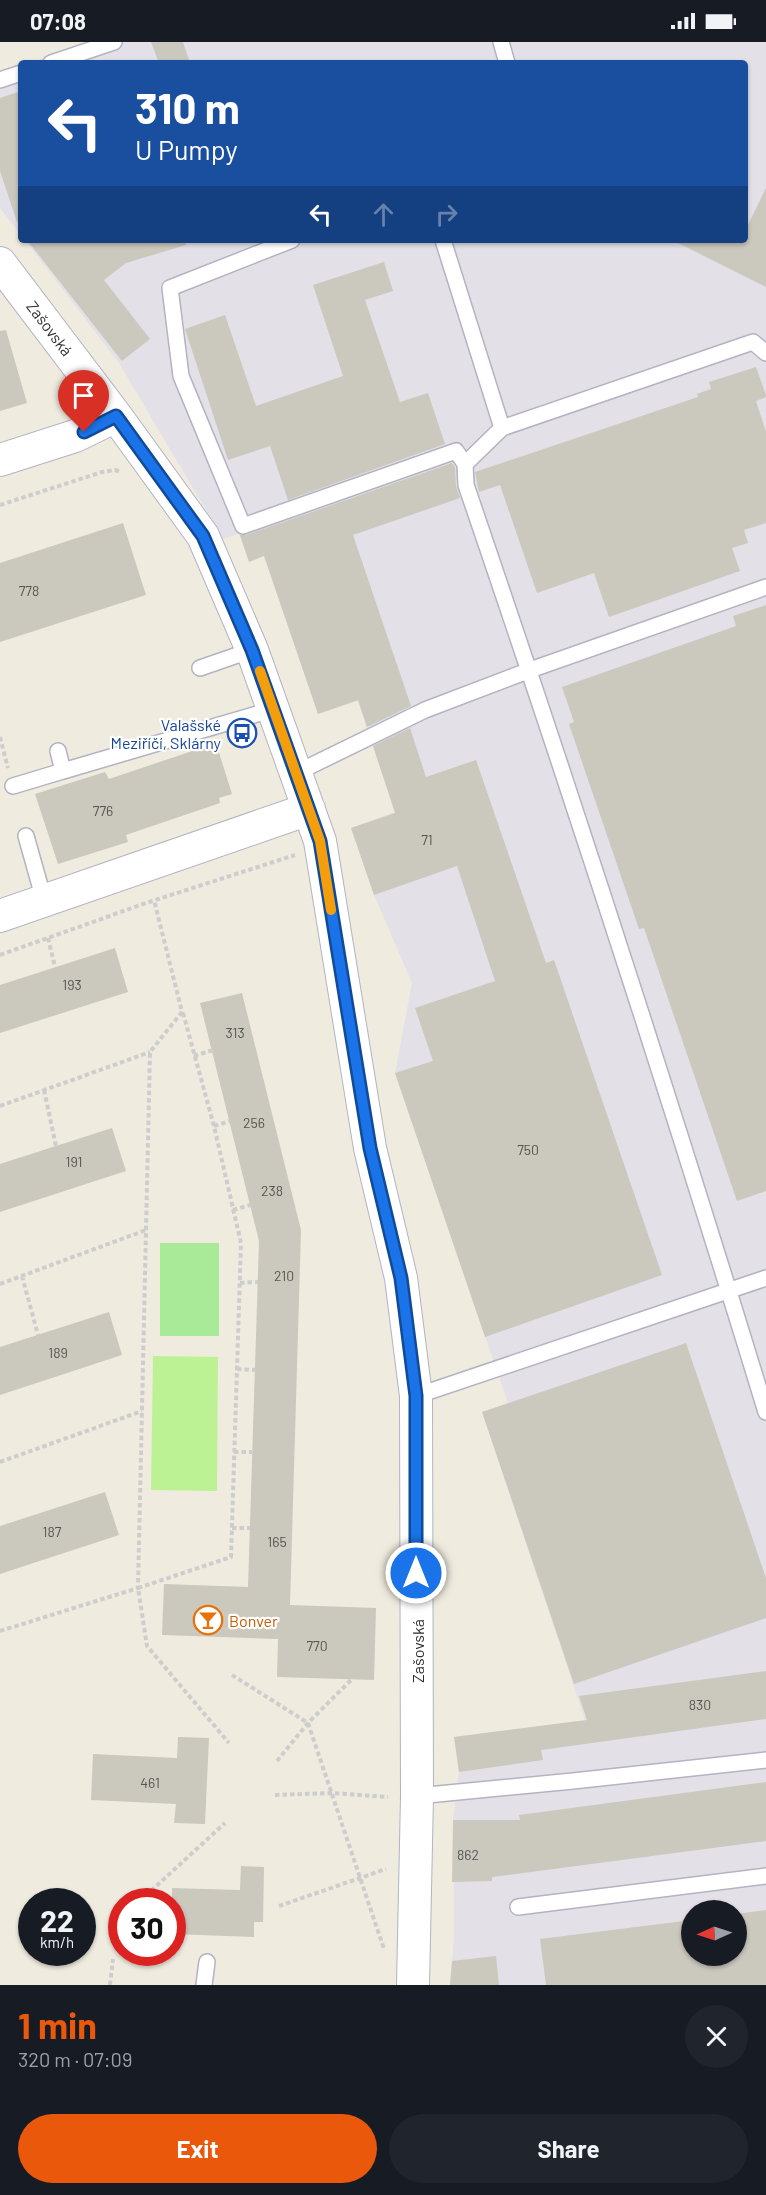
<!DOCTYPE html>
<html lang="en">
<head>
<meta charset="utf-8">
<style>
	body { margin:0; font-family:Barlow,sans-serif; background:#20242c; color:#f1f3f6; height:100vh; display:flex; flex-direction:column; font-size:22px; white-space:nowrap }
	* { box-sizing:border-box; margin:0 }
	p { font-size:20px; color:#9ea1a6 }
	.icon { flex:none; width:33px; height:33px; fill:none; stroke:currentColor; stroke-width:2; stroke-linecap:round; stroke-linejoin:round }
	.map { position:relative; height:1943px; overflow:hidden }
	.side { display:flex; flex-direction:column; background:#171b24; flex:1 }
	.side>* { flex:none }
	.hud { position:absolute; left:18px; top:18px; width:730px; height:183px; border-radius:6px; box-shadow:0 2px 4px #0004; background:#1a4fa0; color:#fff; overflow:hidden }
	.needle { width:39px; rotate:267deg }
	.tools { position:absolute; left:681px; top:1858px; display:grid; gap:12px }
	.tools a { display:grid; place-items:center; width:66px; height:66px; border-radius:50%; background:#171b24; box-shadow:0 2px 4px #0004; font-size:30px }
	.speed { position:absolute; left:18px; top:1846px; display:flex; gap:12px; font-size:30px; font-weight:700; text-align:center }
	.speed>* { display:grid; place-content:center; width:78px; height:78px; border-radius:50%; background:#171b24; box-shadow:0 2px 4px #0004; line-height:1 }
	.speed small { font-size:15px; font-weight:400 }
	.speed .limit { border:9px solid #d22; background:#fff; color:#111 }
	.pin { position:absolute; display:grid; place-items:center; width:51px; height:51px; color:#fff; margin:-62px -26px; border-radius:50% 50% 50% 0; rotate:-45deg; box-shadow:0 0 6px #0007 }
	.pin .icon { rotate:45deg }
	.me { position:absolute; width:66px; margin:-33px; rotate:0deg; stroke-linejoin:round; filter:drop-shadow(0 0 4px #0008) }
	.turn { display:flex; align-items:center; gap:21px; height:126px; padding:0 18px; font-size:27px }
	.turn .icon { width:78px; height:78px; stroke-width:2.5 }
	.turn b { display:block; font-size:42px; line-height:51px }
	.lanes { display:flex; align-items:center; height:57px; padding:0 18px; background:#0003; justify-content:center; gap:30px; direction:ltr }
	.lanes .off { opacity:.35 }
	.round { display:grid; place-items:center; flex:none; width:63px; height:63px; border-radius:32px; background:#20242c }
	.head { display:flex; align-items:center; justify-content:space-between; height:102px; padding:0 18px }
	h1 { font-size:36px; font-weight:700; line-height:45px; color:#ea580c }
	.action { display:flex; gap:12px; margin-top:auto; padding:12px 18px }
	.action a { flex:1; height:69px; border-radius:36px; background:#ea580c; color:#fff; font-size:24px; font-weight:700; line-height:69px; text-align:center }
	.action a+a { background:#20242c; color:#f1f3f6 }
	.status { display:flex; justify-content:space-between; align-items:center; height:42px; padding:0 30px; background:#171b24; direction:ltr }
	.status svg { height:16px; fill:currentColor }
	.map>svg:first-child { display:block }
	.industrial { fill:#e3e0e8; fill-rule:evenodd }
	.green { fill:#a8ea97 }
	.pitch { fill:#bcf293 }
	.building { fill:#cbc8be }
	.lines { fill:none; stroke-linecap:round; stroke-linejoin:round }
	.lane-casing { stroke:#b3b3c2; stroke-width:18 }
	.street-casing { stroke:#b3b3c2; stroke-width:34 }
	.path { stroke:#cdcdcd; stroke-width:4; stroke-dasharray:4.5 3; stroke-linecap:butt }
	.lane { stroke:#fff; stroke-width:15 }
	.street { stroke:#fff; stroke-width:32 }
	.route-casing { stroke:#114b97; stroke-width:15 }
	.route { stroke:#1a73e8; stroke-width:10 }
	.slow { stroke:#f59e0b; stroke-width:10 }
	.labels { text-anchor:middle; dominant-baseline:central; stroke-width:4.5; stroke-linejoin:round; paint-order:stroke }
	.number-label { font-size:14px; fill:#545451 }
	.street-label { font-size:16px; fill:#2d2d2d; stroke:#fff }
	.transit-label { font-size:16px; fill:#164399; stroke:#fff; text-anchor:end }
	.food-label { font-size:16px; fill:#c56008; stroke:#fff; text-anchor:start }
</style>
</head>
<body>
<div class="status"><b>07:08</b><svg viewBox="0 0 49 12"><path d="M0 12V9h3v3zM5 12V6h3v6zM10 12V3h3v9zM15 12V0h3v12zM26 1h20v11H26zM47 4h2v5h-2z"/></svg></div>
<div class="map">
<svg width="766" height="1943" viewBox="0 0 766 1943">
	<rect width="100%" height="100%" fill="#f0ebdf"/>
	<path class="industrial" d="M 90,0 L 766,0 L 766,1943 L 450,1943 L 454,1896 L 453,1778 L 459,1730 L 454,1695 L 585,1678 L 482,1370 L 508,1361 L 395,1031 L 412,941 L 374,853 L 351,786 L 395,770 L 358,659 L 318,672 L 264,514 L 249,520 L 239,492 L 223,497 L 119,321 L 25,198 L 746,198 L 746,21 L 29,21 ZM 692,1869 L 736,1869 L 736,1914 L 692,1914 Z
		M 21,24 L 21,193 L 0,166 L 0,31 Z"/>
	<path class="green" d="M 160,1201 L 219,1201 L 219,1294 L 160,1294 Z"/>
	<path class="pitch" d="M 153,1314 L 218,1315 L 217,1449 L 151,1448 Z"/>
	<path class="building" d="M 151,0 L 183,0 L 190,21 L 159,21 Z
		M 21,49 L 21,180 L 17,180 L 0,129 L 0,56 Z
		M 766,146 L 766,245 L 672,198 L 746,198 L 746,187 Z
		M 27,198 L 185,198 L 186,203 L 126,221 L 104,238 L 150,297 L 122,319 Z
		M 384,220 L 393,249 L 365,258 L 400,360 L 428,351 L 445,402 L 288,458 L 270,404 L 228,418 L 185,287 L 225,273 L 256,364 L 343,334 L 313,243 Z
		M 6,288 L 27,361 L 0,369 L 0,289 Z
		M 756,325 L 766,353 L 766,355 L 756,359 L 766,390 L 766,481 L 744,488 L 748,501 L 732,506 L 740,529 L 609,575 L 594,531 L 537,551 L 500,443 L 479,450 L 475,430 L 698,355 L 697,352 L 711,347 L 709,340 Z
		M 452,421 L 455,425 L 456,444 L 460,456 L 353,493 L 411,664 L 367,685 L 358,658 L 318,672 L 264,514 L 249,520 L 240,493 L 246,493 Z
		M 123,481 L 146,553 L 0,600 L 0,521 Z
		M 766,563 L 766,1149 L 737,1159 L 644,886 L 639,887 L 569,682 L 574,680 L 562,645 L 736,584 L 733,574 Z
		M 410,686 L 426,735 L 476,718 L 546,921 L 554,918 L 662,1233 L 485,1295 L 395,1031 L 433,1019 L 415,966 L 495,939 L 457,824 L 374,853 L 351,786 L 395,771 L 373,704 Z
		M 216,701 L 232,752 L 219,756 L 220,761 L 126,793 L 128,800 L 58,822 L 35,752 L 105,730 L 109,737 Z
		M 115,906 L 128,950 L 0,991 L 0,943 Z
		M 242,951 L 301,1188 L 290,1563 L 376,1566 L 374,1638 L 277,1635 L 278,1597 L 162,1593 L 164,1542 L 248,1545 L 259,1199 L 200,961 Z
		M 112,1086 L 126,1129 L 0,1170 L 0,1122 Z
		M 109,1270 L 122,1313 L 0,1353 L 0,1305 Z
		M 686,1301 L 766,1536 L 766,1576 L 574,1642 L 482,1370 Z
		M 105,1450 L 119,1493 L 0,1532 L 0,1484 Z
		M 766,1629 L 766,1677 L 541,1708 L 543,1718 L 459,1730 L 454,1695 L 587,1678 L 579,1654 Z
		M 178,1695 L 209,1696 L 205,1782 L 174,1781 L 176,1762 L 91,1758 L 93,1712 L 177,1716 Z
		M 766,1740 L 766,1799 L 492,1835 L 492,1839 L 452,1840 L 453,1778 L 520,1778 L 519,1773 Z
		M 241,1824 L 264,1825 L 263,1880 L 254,1880 L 254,1895 L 172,1892 L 172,1846 L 240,1848 Z
		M 766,1868 L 766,1943 L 546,1943 L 540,1897 L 692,1878 L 692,1914 L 736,1914 L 736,1872 Z
		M 496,1914 L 499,1943 L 450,1943 L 452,1919 Z"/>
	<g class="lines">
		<g class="lane-casing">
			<path id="lane" d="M 501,0 L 507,21
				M 51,21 L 114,0
				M 0,38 L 21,31
				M 292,198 L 170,246 L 181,334 L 243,484 L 456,409 L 465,422
				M 443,198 L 502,386
				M 766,311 L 753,300 L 502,386 L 465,422 L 466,443 C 571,750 671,1059 766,1370
				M 200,626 L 252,608
				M 58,709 L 63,729 L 274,667
				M 296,731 L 425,668 L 530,628 L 766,545
				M 13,744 L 63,729
				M 26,794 L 44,858
				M 416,1354 L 766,1236
				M 417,1754 L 573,1739 L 766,1718
				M 518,1865 L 766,1834
				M 204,1943 L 207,1920"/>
		</g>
		<g class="street-casing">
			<path id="street" d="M 0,221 L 116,374 L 203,494 L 252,608 L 320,799 L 370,1106 L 401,1236 L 416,1354 L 417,1754 L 413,1943
				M 0,418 L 75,394 L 116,374
				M 0,874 L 309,767"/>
		</g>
		<path class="path" d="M 0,463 L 102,430 L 115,428 L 121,430
			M 0,695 L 8,726
			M 48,896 L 55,925
			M 0,913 L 146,861 L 295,813
			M 183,971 L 214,1084 L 241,1201 L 231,1515 L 138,1546 L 147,1604 L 229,1701
			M 194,1014 L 213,1008
			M 44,1048 L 56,1104
			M 0,1064 L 150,1010
			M 214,1084 L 230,1079
			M 233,1168 L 250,1163
			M 22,1234 L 38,1293
			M 240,1241 L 258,1240
			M 0,1242 L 146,1188
			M 237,1327 L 256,1328
			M 234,1410 L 252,1410
			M 0,1420 L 142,1369
			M 232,1486 L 250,1486
			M 0,1589 L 138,1546 L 150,1010 L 182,970 L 154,858
			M 232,1633 L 308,1681 L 384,1907
			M 277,1719 L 308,1681 L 352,1637
			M 275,1753 L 332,1751 L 388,1755
			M 140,1859 L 225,1781
			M 279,1864 L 386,1827
			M 110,1943 L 113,1917"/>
		<use href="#lane" class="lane"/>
		<use href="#street" class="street"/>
	</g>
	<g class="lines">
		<g class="route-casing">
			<path id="route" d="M 84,390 L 116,374 L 203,494 L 252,608 L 320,799 L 370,1106 L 401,1236 L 416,1354 L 416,1531"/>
		</g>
		<use href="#route" class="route"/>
		<path class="slow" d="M 260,629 L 320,799 L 331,868"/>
	</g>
	<defs>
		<g id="bus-ring" transform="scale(1.5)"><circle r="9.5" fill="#fff" stroke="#1a4fb4" stroke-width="1.5"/><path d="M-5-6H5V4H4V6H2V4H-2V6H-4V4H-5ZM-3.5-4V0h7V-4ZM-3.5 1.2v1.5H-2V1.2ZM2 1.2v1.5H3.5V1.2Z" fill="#1a4fb4"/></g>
		<g id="bar-ring" transform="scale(1.5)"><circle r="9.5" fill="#fff" stroke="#e8710a" stroke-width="1.5"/><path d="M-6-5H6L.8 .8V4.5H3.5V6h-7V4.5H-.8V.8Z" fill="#e8710a"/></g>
	</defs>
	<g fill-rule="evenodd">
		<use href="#bus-ring" x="242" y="691"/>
		<use href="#bar-ring" x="208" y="1578"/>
	</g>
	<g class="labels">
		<g class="number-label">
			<text x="29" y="548">778</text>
			<text x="103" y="768">776</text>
			<text x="427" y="797">71</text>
			<text x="72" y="942">193</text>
			<text x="235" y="990">313</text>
			<text x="254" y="1080">256</text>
			<text x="528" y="1107">750</text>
			<text x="74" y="1119">191</text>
			<text x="272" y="1148">238</text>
			<text x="284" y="1233">210</text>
			<text x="58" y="1310">189</text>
			<text x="52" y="1489">187</text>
			<text x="277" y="1499">165</text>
			<text x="317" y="1603">770</text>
			<text x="700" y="1662">830</text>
			<text x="150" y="1740">461</text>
			<text x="468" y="1812">862</text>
		</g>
		<g class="street-label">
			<text transform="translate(50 286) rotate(53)">Zašovská</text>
			<text transform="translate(417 1609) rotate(-90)">Zašovská</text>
		</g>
		<g class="transit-label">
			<text x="221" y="682">Valašské<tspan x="221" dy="18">Meziříčí, Sklárny</tspan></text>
		</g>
		<g class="food-label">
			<text x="229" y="1578">Bonver</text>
		</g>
	</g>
</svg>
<div class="tools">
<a><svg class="needle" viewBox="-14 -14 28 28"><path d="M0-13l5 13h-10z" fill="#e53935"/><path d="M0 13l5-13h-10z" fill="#9ea1a6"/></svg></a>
</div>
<div class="speed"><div>22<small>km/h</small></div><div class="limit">30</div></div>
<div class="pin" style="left:84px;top:390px;background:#d93025"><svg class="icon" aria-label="arrive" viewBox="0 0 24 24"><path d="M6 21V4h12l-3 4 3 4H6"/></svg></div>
<svg class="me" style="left:416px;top:1531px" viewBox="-20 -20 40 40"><circle r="17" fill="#1a73e8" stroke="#fff" stroke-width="3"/><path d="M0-11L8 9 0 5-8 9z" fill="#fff"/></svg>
<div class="hud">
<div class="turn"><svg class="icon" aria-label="left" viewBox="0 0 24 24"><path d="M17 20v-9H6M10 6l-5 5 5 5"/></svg><div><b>310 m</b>U Pumpy</div></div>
<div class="lanes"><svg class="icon" aria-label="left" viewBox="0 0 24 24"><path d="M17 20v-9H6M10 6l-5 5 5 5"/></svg><svg class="icon off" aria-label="ahead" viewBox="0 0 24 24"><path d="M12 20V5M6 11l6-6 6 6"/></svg><svg class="icon off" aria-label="right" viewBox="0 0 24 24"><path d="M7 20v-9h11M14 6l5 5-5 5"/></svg></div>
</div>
</div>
<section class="side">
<div class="head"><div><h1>1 min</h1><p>320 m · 07:09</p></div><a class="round"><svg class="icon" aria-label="close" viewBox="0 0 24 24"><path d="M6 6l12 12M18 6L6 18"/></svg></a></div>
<div class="action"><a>Exit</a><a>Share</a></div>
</section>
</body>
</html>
